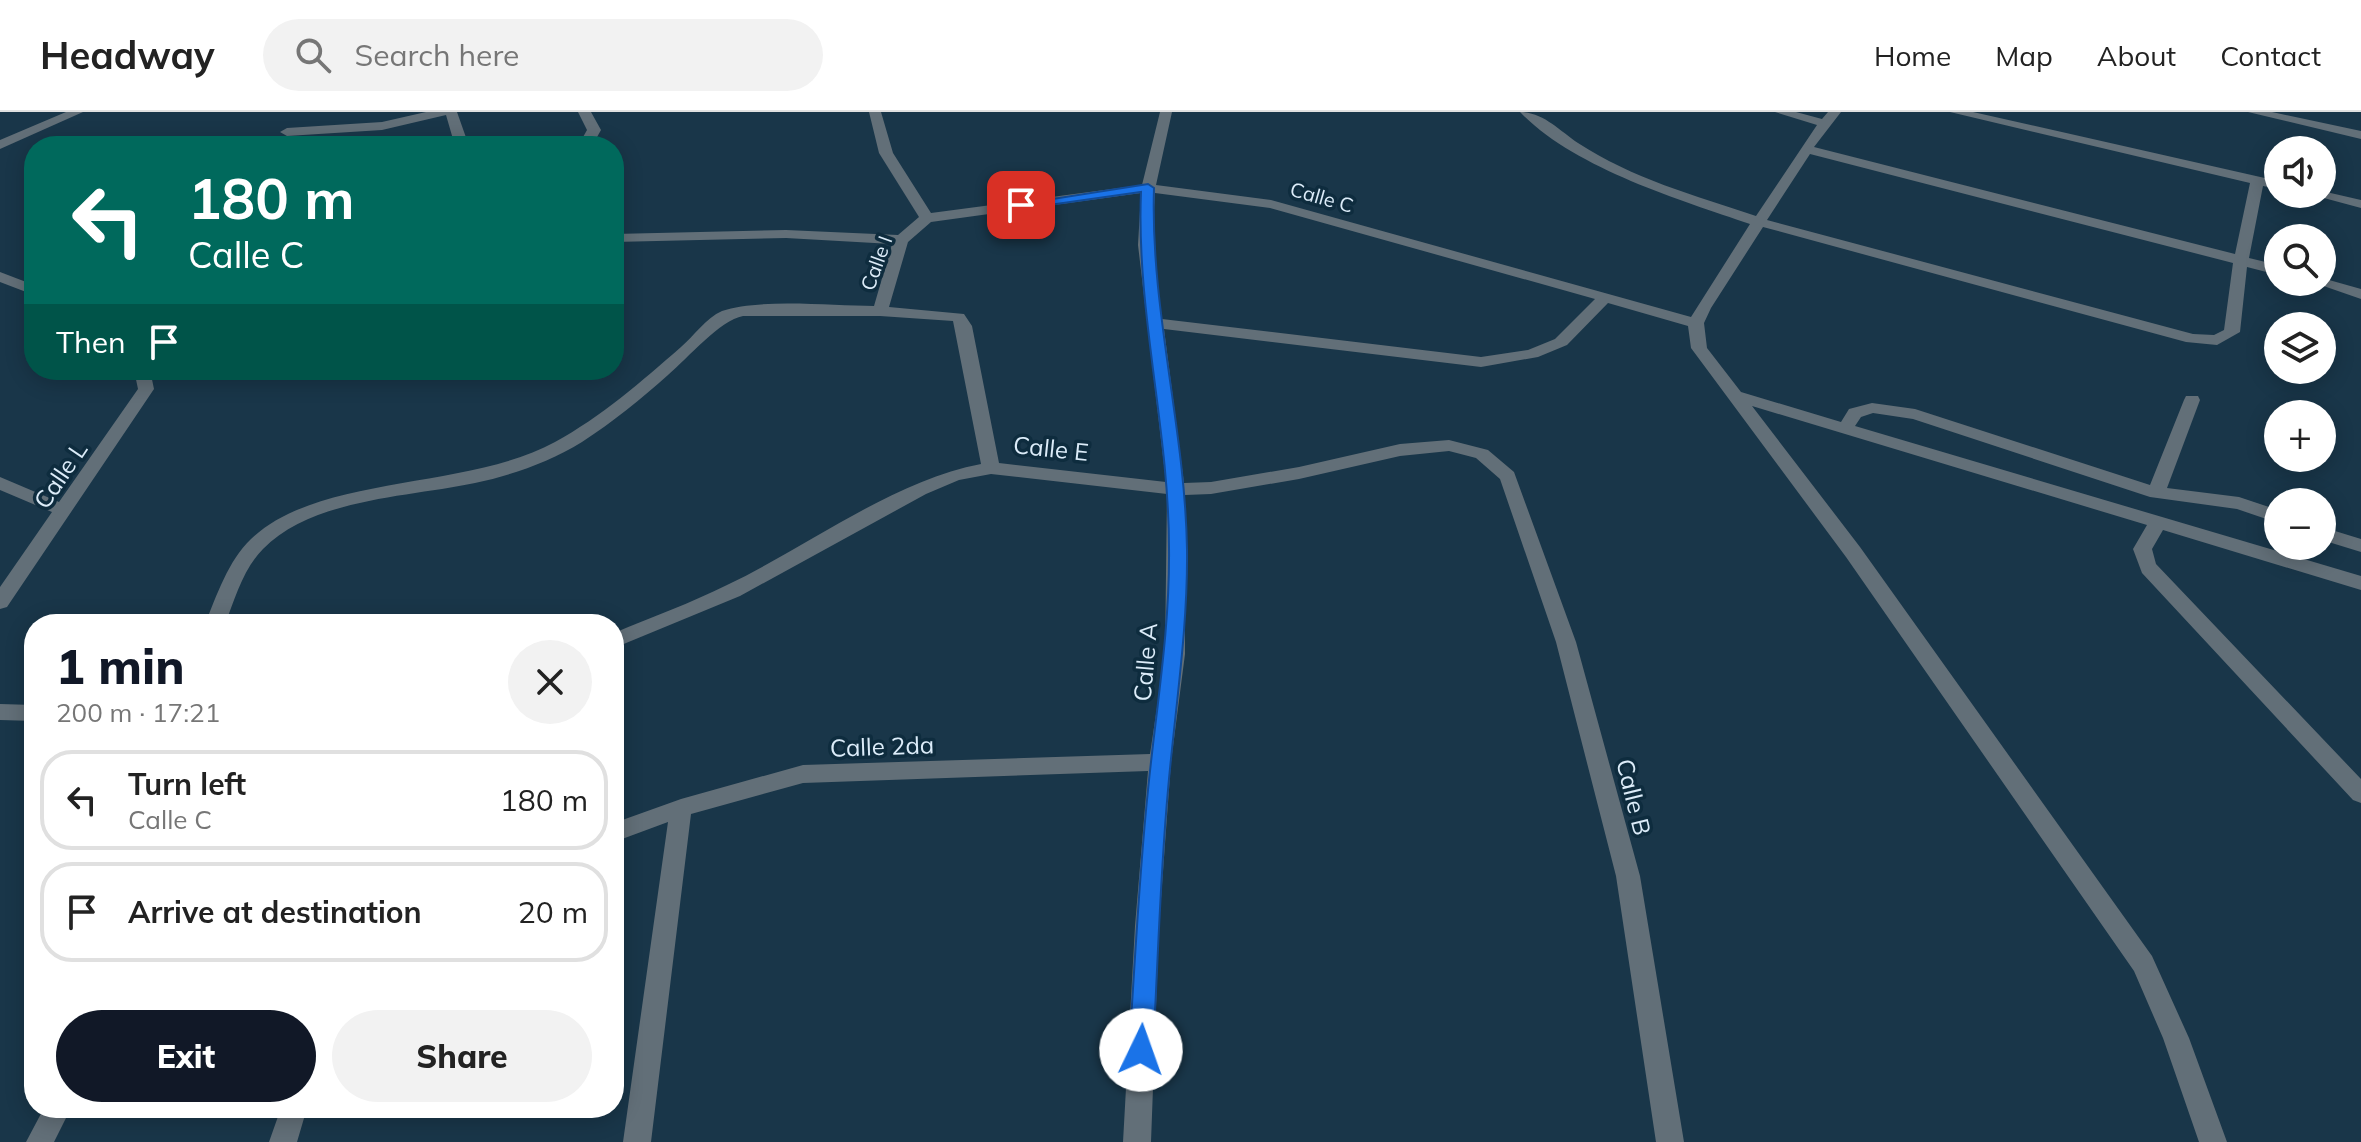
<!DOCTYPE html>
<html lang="en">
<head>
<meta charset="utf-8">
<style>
	body { margin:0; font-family:Mulish,sans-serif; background:#f2f2f2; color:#222; height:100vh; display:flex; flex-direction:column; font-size:30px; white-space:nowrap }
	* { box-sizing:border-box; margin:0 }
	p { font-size:26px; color:#767676 }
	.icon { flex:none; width:44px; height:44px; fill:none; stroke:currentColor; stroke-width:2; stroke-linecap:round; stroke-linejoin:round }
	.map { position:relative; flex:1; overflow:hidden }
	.sheet { position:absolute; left:24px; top:502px; width:600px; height:504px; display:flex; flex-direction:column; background:#fff; border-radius:32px; box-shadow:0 4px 20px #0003 }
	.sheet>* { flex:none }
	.banner { position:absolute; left:24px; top:24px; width:600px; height:244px; border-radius:32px; box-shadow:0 4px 20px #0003; background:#00695c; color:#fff; overflow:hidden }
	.tools { position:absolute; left:2264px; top:24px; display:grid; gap:16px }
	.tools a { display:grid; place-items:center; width:72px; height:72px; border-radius:50%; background:#fff; box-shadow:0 4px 20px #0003; font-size:40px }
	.pin { position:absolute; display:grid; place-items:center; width:68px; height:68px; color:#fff; margin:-34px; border-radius:16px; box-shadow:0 4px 12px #0006 }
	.me { position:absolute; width:88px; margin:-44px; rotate:3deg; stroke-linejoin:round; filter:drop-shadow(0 0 6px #0008) }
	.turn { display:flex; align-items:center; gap:28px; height:168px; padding:0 32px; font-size:36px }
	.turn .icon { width:104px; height:104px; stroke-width:2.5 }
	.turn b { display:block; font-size:56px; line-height:68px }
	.then { display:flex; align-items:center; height:76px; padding:0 32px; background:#0003; gap:16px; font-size:30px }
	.round { display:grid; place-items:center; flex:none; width:84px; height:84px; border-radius:42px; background:#f2f2f2 }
	.head { display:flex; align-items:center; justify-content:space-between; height:136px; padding:0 32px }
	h1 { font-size:48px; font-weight:800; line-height:60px; color:#111827 }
	.action { display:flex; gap:16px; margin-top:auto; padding:16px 32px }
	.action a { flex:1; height:92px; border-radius:48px; background:#111827; color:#fff; font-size:32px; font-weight:800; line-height:92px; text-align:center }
	.action a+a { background:#f2f2f2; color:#222 }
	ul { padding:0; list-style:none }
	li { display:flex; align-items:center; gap:24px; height:100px; margin:0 16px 12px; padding:0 16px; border:4px solid #e0e0e0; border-radius:32px }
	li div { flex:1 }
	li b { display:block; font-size:30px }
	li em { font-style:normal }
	header { display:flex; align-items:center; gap:48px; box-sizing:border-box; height:112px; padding:0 40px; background:#fff; border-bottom:2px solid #e0e0e0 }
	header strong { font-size:38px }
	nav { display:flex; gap:44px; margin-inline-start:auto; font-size:28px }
	.search { width:560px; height:72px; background:#f2f2f2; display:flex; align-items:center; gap:20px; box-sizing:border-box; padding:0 28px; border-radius:44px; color:#767676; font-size:30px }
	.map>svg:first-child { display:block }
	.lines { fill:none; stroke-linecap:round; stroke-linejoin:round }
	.minor { fill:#626f78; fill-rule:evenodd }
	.route { fill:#1a73e8; stroke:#114b97; stroke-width:2 }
	.labels { text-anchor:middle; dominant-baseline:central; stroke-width:7; stroke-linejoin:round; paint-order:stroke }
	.far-street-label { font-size:20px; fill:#dcecf9; stroke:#0e2c3e }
	.street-label { font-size:24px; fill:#dcecf9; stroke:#0e2c3e }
</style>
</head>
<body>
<header>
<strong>Headway</strong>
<div class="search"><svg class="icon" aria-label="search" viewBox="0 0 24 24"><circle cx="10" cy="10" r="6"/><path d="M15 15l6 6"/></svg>Search here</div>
<nav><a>Home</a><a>Map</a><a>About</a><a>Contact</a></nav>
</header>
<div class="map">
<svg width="2361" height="1030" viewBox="0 0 2361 1030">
	<rect width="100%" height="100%" fill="#193649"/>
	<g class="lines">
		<path class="minor" d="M 66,0 L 83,0 L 0,37 L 0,28 Z
			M 426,0 L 457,0 L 469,34 L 455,34 L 446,3 L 382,18 L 287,24 L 280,20 L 287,16 L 382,10 Z
			M 578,0 L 591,0 L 601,18 L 592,34 L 578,34 L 587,18 Z
			M 869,0 L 881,0 L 893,41 L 931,101 L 1142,73 L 1160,0 L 1172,0 L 1156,73 L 1271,88 L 1691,205 L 1750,112 C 1679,88 1572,55 1520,0 C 1543,0 1559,18 1578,31 C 1631,66 1696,84 1756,104 L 1817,13 L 1775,0 L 1796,0 L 1822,7 L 1828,0 L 1841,0 L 1814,35 L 2235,142 L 2250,71 L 1950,0 L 1973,0 L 2278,69 L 2278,77 L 2263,74 L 2249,146 L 2278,153 L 2278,163 L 2247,155 L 2240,220 L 2217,233 L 2186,230 L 1763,115 L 1711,196 L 1704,211 L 1707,236 L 1741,280 L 1841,310 L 1849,297 L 1872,291 L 1915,297 L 2150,373 L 2184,288 L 2186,284 L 2198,284 L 2200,288 L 2167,376 L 2239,385 L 2278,398 L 2278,411 L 2237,397 L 2150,385 L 1913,307 L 1873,301 L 1861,305 L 1855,314 L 2361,464 L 2361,478 L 2163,418 L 2152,437 L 2156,452 L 2361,667 L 2361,691 L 2353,688 L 2142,461 L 2133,437 L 2147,413 L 1752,294 L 1860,435 L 2152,844 L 2189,926 L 2227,1030 L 2199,1030 L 2163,926 L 2134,859 L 1846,445 L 1691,236 L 1688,214 L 1608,191 L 1567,233 L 1538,245 L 1481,255 L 1164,217 L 1184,371 L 1211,370 L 1299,355 L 1400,332 L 1449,328 L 1488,338 L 1514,360 L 1576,530 L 1640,764 L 1684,1030 L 1656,1030 L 1616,764 L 1556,530 L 1500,367 L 1476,346 L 1449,339 L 1400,344 L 1299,367 L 1211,382 L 1185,383 L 1185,542 L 1171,650 L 1159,814 L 1151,1030 L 1123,1030 L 1135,814 L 1148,659 L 803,671 L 691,702 L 651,1030 L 623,1030 L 668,710 L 614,730 L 614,711 L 681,687 L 803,653 L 1150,642 L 1165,542 L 1167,382 L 991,362 L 959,368 L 926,382 L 740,484 L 614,536 L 614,521 C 652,505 691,491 727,473 C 809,434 892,369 981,352 L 953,209 L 880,204 L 743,204 C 720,208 688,246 668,263 C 641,287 613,310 582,330 C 549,350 513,363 475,371 C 410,385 313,386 263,437 C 243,457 235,487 225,512 L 205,512 C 217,483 228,449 251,427 C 319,362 468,378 555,330 C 601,305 642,269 681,235 C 694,224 706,206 722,199 C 759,186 833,194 874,194 L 892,132 L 786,126 L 614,130 L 614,122 L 786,118 L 898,123 L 919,105 L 879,41 ZM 1810,42 L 2233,151 L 2224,218 L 2214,223 L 2193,222 L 1767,108 ZM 1141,81 L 1138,133 L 1166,370 L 999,351 L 972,214 L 964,202 L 889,195 L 908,130 L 931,110 ZM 1155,81 L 1270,96 L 1595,187 L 1555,227 L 1528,238 L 1481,245 L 1162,207 L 1152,133 Z
			M 2248,0 L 2272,0 L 2361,19 L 2361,27 Z
			M 2322,79 L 2361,88 L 2361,96 L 2309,82 L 2322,82 Z
			M 0,160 L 34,173 L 34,183 L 0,170 Z
			M 2322,166 L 2361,177 L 2361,187 L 2312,170 L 2322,170 Z
			M 134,258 L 150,258 L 154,277 L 7,495 L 0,497 L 0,475 L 52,400 L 0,378 L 0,365 L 59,390 L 138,277 Z
			M 2322,415 L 2361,427 L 2361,440 L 2322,428 Z
			M 0,592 L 34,593 L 34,609 L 0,608 Z
			M 44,996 L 71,996 L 54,1030 L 26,1030 Z
			M 281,996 L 307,996 L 297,1030 L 269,1030 Z"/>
	</g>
	<path class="route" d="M 1148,72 L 1154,76 C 1150,197 1185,315 1187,437 C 1188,518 1175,597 1168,678 C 1160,764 1158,851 1153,938 L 1149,945 L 1141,949 L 1133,945 L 1129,938 C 1135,851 1139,764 1148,678 C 1156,597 1170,518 1169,436 C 1169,317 1136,200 1141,80 L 1021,97 L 1015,93 Z"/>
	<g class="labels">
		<g class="far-street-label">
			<text transform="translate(1322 85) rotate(16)">Calle C</text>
			<text transform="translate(876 151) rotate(-70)">Calle I</text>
		</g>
		<g class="street-label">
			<text transform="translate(1051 336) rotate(6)">Calle E</text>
			<text transform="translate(60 363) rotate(-56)">Calle L</text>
			<text transform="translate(1145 550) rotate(-85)">Calle A</text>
			<text transform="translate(882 634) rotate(-2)">Calle 2da</text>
			<text transform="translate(1634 685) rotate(76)">Calle B</text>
		</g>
	</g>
</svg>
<div class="tools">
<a><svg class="icon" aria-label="sound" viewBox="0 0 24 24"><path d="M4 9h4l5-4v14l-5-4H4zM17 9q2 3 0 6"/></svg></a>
<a><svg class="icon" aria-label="search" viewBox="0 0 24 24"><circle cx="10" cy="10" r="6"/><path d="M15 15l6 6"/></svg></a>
<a><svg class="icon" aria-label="layers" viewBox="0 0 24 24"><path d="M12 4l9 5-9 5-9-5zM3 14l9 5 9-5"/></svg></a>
<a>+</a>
<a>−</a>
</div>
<div class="pin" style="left:1021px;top:93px;background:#d93025"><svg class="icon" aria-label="arrive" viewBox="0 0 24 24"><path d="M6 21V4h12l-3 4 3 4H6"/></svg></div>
<svg class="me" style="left:1141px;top:938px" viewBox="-20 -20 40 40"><circle r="19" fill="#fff"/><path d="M0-13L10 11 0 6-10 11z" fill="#1a73e8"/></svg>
<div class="banner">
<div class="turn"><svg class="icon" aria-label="left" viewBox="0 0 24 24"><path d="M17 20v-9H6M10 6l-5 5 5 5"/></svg><div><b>180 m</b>Calle C</div></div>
<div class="then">Then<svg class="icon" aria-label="arrive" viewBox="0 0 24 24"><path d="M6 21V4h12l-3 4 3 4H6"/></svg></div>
</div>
<section class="sheet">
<div class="head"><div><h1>1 min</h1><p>200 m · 17:21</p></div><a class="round"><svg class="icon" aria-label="close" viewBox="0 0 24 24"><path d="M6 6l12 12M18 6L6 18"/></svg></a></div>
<ul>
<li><svg class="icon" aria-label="left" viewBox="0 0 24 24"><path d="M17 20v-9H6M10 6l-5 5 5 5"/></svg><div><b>Turn left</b><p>Calle C</p></div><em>180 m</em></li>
<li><svg class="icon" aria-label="arrive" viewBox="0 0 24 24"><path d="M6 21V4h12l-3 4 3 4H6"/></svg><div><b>Arrive at destination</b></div><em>20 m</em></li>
</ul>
<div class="action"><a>Exit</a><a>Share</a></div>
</section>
</div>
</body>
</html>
